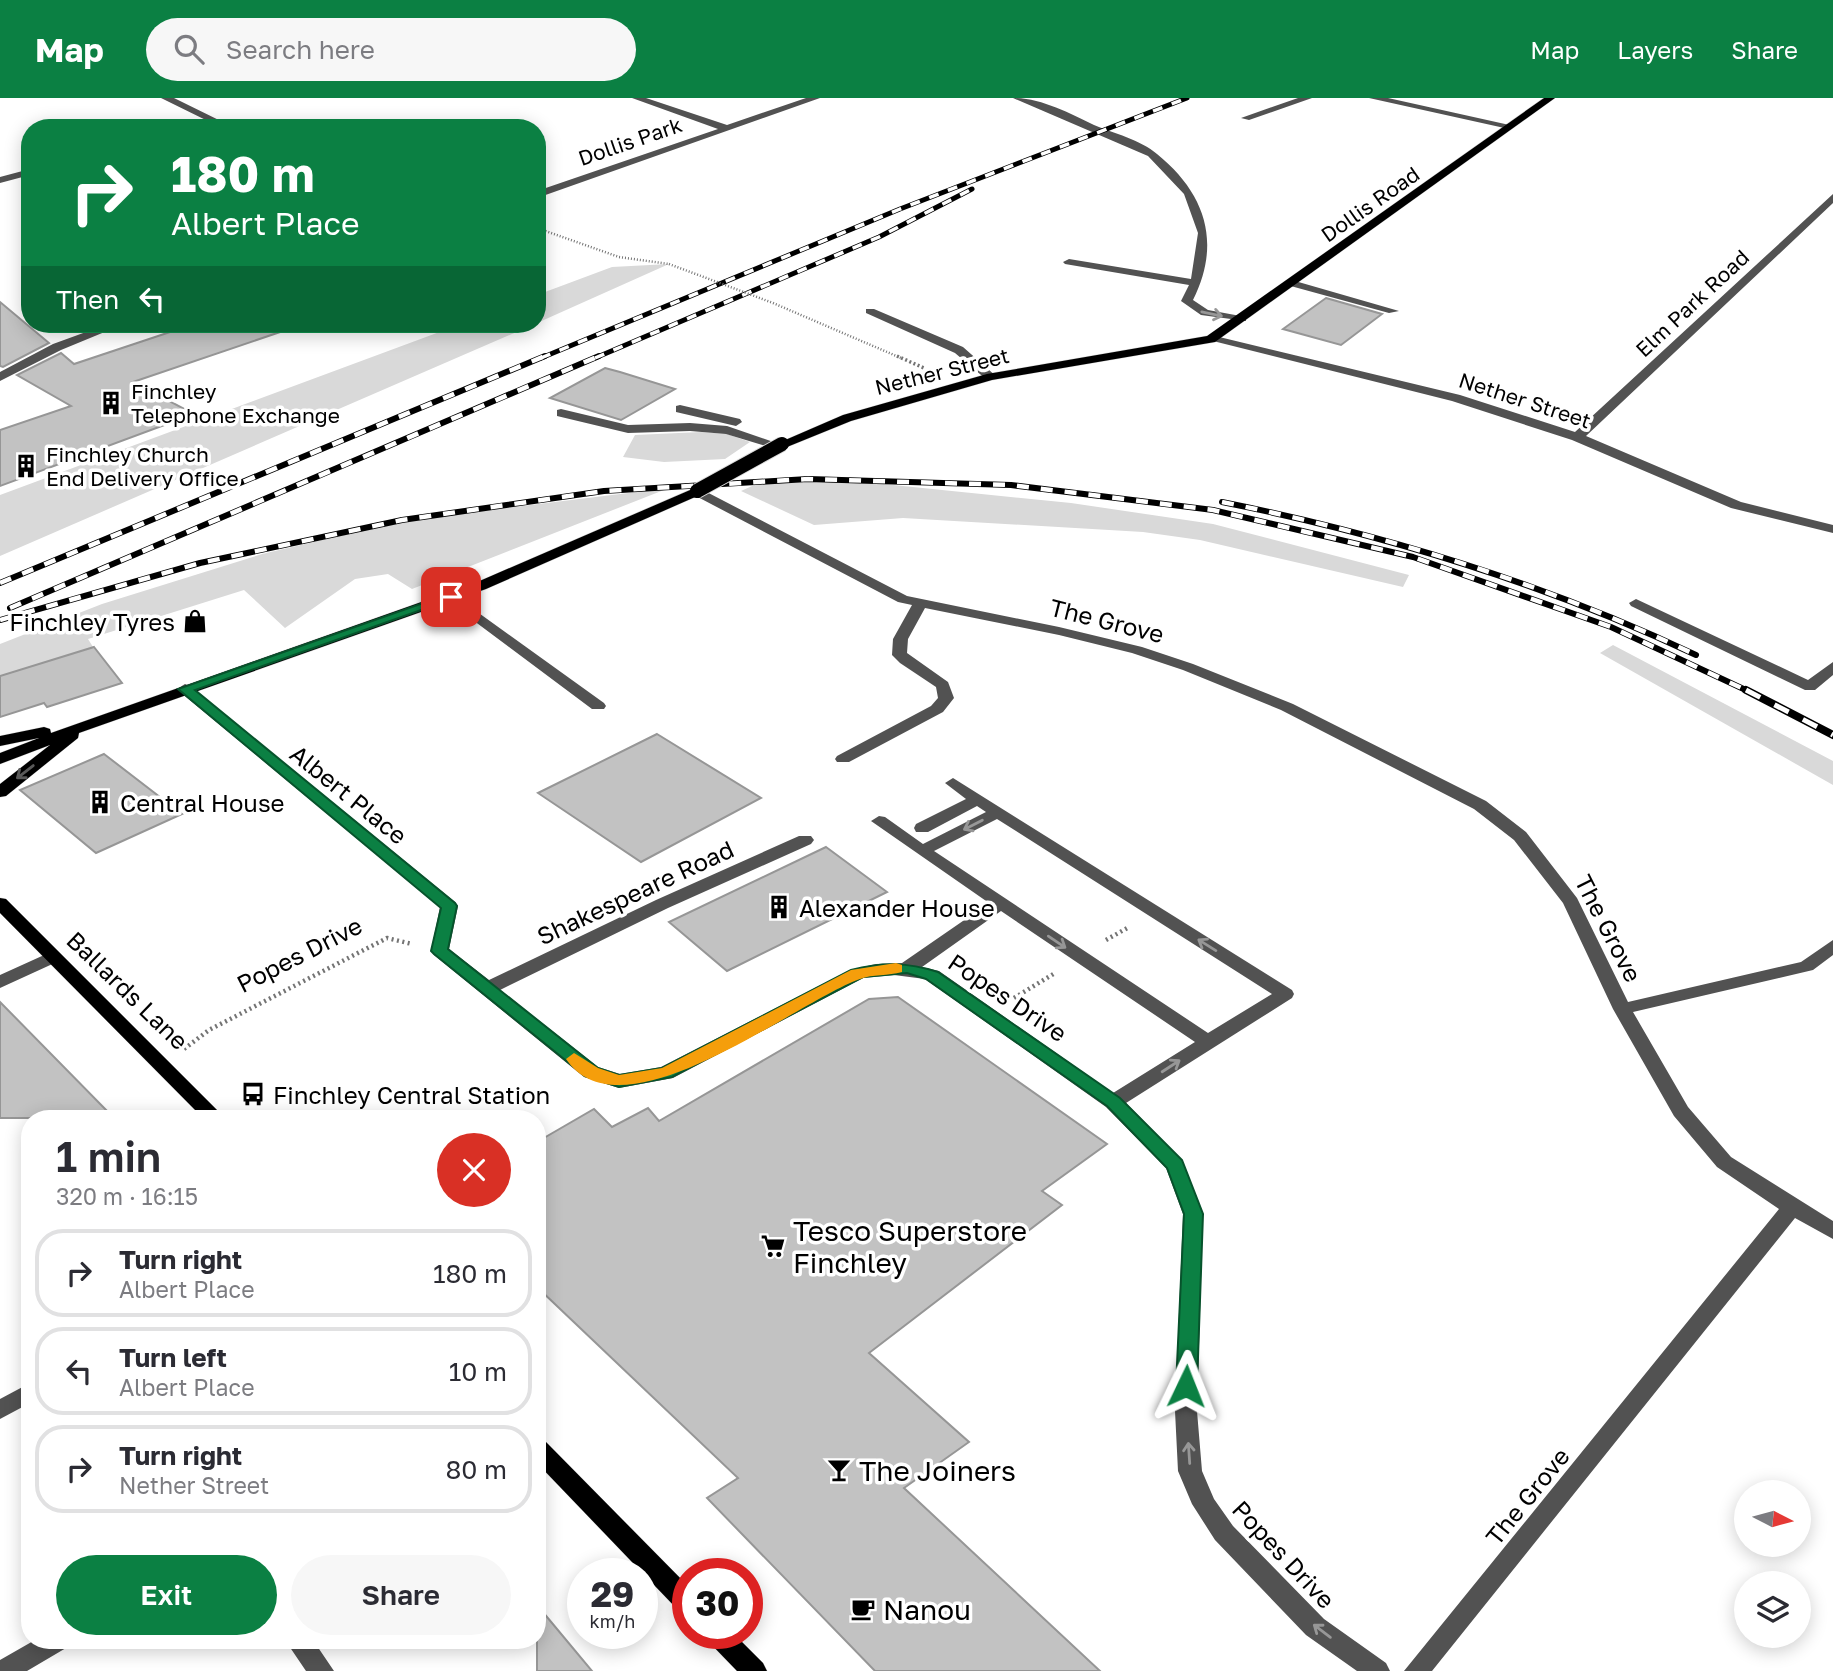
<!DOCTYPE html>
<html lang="en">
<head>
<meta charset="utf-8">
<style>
	body { margin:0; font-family:"Golos Text",sans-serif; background:#f7f7f7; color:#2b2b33; height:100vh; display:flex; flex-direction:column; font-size:26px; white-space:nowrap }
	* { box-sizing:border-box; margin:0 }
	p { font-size:23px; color:#7c7c81 }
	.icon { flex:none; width:38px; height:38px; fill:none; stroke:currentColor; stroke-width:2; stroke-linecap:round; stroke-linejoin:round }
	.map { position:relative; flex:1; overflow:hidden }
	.side { position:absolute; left:21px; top:1012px; width:525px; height:539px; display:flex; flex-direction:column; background:#fff; border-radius:28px; box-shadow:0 4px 18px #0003 }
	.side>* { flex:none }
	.banner { position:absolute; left:21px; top:21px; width:525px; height:214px; border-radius:28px; box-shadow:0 4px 18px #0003; background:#0b8043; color:#fff; overflow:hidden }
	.needle { width:46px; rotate:96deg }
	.tools { position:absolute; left:1734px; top:1382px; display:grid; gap:14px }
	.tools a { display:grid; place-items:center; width:77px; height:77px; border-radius:50%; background:#fff; box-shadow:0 4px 18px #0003; font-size:35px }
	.speed { position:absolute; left:567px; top:1460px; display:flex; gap:14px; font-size:35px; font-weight:700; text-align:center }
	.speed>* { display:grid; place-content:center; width:91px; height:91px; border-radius:50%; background:#fff; box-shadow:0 4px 18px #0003; line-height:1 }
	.speed small { font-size:18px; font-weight:400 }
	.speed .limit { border:10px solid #d22; background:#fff; color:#111 }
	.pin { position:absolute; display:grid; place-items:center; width:60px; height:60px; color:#fff; margin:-30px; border-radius:14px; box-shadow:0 4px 10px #0006 }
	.me { position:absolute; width:77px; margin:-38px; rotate:2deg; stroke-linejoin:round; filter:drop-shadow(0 0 5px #0008) }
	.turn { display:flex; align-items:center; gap:24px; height:147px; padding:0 35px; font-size:32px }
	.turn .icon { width:91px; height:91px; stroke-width:2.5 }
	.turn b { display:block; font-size:49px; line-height:60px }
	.then { display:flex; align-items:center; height:66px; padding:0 35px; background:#0003; gap:14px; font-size:26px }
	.round { display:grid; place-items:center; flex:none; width:74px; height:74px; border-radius:37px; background:#f7f7f7 }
	.summary { display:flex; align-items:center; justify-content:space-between; height:119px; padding:0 35px }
	h1 { font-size:42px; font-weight:600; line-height:52px }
	.button { display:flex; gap:14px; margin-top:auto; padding:14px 35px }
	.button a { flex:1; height:80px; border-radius:42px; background:#0b8043; color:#fff; font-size:28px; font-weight:600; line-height:80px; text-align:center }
	.button a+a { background:#f7f7f7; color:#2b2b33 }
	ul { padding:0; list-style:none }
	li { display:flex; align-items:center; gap:21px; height:88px; margin:0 14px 10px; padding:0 21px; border:4px solid #e1e1e2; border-radius:28px }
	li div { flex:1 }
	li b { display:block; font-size:26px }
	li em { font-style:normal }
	header { display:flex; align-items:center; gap:42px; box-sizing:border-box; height:98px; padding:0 35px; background:#0b8043; color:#fff }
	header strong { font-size:33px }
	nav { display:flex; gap:38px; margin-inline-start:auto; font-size:24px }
	.search { width:490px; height:63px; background:#f7f7f7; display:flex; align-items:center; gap:18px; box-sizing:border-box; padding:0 24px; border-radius:38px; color:#7c7c81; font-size:26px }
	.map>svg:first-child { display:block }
	.green { fill:#d9d9d9 }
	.building { fill:#c2c2c2; stroke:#969696; stroke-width:2 }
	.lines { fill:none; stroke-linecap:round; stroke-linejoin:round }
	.major-casing { stroke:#dbdbdb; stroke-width:1 }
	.path-far2 { stroke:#747474; stroke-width:2.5; stroke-dasharray:1 2; stroke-linecap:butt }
	.path-far1 { stroke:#747474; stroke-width:3.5; stroke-dasharray:2 2.5; stroke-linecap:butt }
	.path { stroke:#747474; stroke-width:4.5; stroke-dasharray:2 3.5; stroke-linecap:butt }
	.minor { fill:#525252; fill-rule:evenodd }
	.major { fill:#000; fill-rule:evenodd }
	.rail-far2-casing { stroke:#000; stroke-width:5 }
	.rail-far1-casing { stroke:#000; stroke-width:6 }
	.rail-casing { stroke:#000; stroke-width:8 }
	.rail-far2 { stroke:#fff; stroke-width:3.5; stroke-dasharray:10; stroke-linecap:butt }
	.rail-far1 { stroke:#fff; stroke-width:4.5; stroke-dasharray:12; stroke-linecap:butt }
	.rail { stroke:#fff; stroke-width:5; stroke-dasharray:16; stroke-linecap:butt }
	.major-bridge-casing { stroke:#dbdbdb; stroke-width:16; stroke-linecap:butt }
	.path-bridge { stroke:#747474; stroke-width:2.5; stroke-dasharray:1 2; stroke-linecap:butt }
	.major-bridge { stroke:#000; stroke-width:14 }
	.oneway { stroke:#979797 }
	.oneway2 { stroke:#595959 }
	.route { fill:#0b8043; stroke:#07532c; stroke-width:2 }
	.slow { fill:#f59e0b }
	.labels { text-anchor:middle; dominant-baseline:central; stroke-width:7; stroke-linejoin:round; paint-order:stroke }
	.far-street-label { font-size:21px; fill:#000; stroke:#fff }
	.far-poi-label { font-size:21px; fill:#000; stroke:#fff; text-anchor:start }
	.street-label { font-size:24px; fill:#000; stroke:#fff }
	.poi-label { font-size:24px; fill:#000; stroke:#fff; text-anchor:start }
	.near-poi-label { font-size:28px; fill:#000; stroke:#fff; text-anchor:start }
</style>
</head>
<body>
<header>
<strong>Map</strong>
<div class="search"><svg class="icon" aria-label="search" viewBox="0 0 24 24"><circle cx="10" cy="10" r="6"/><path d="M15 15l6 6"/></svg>Search here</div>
<nav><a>Map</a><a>Layers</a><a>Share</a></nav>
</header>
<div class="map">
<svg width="1833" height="1573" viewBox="0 0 1833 1573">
	<rect width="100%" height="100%" fill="#fff"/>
	<path class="green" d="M 669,166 L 537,225 L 537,197 L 612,169 Z
		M 461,226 L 535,226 L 0,458 L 0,397 Z
		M 701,334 L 727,336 L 750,344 L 725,361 L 664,364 L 623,359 L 635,337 Z
		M 854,383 L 1071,405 L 1213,426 L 1409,477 L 1403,489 L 1200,442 L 1143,434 L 903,420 L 814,427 L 741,393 L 761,384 Z
		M 669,390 L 412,491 L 388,476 L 355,481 L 285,530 L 244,492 L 88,541 L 93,549 L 0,578 L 0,546 L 102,506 L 262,456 L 408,422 Z
		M 1613,547 L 1833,663 L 1833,687 L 1600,555 Z"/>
	<path class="building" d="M 1326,200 L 1382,216 L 1341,247 L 1283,231 Z
		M 0,204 L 49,245 L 3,269 L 0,268 Z
		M 194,226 L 285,226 L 286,232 L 133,284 L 194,316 L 0,388 L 0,332 L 71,308 L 17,277 L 61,255 L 74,266 Z
		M 605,270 L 620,274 L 675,291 L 621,322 L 550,300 Z
		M 94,549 L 122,585 L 47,609 L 44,605 L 0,619 L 0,578 Z
		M 657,636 L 761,700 L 641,764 L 538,695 Z
		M 104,656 L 182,716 L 96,755 L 20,692 Z
		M 826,749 L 887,794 L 727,873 L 669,824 Z
		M 898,899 L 1107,1046 L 1042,1093 L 1062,1107 L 869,1255 L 969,1344 L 904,1390 L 1100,1573 L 875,1573 L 707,1400 L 738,1380 L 537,1189 L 537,1044 L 594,1011 L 612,1029 L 648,1010 L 659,1023 L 869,901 Z
		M 0,904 L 114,1020 L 0,1020 Z
		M 537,1507 L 592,1573 L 537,1573 Z"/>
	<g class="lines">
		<g class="major-casing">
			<path id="major" d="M 1544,0 L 1555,0 L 1215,244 L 992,282 L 851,323 L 787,349 L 782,350 L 776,346 L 843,317 L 987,276 L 1207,238 Z
				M 697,389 L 702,390 L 702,396 L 486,491 L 79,635 L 78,640 L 6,698 L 0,699 L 0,686 L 50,647 L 0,666 L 0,655 L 39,640 L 0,648 L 0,638 L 44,629 L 50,631 L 51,635 L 475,485 Z
				M 0,800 L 6,801 L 225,1020 L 203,1020 L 0,815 Z
				M 537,1341 L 545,1343 L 688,1488 L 688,1516 L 679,1513 L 537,1365 Z
				M 705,1535 L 733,1535 L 763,1565 L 767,1573 L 737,1573 L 708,1543 Z"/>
		</g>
		<path class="path-far2" d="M 537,130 L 619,159 L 669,166
			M 773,205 L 901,260"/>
		<path class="path-far1" d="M 897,258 L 924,270"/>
		<path class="path" d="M 1106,842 L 1129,829
			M 1014,900 L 1055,875
			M 184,951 L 209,932 L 387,840 L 412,846"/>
		<path class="minor" d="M 161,0 L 174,0 L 235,30 L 222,30 Z
			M 632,0 L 646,0 L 727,27 L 806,0 L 820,0 L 537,100 L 537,93 L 718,31 Z
			M 1013,0 C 1041,0 1069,15 1094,27 C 1113,35 1141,42 1157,56 C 1205,95 1222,144 1193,202 L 1208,212 L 1246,219 L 1246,223 L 1201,217 L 1181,203 L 1189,187 L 1065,166 L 1063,164 L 1069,161 L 1191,181 L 1198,135 L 1184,96 L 1148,58 Z
			M 1298,0 L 1312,0 L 1249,22 L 1241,20 Z
			M 1369,0 L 1388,0 L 1514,28 L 1509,31 Z
			M 30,71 L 30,77 L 0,85 L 0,79 Z
			M 1833,96 L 1833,105 L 1586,338 L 1741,404 L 1833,427 L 1833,435 L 1731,410 L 1572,342 L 1452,303 L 1205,241 L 1211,237 L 1460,297 L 1575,334 Z
			M 1287,183 L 1295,183 L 1399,213 L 1389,215 L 1287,187 Z
			M 866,211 L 874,211 L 963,249 L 997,279 L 987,282 L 955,255 L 866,215 Z
			M 108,226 L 124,226 L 61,252 L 0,283 L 0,274 L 53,246 Z
			M 680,307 L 740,321 L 742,324 L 736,328 L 676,314 L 676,308 Z
			M 561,311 L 628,327 L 690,325 L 727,328 L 785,348 L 779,352 L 726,336 L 690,333 L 628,335 L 557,318 L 557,312 Z
			M 697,389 L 907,498 L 1059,529 L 1142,549 L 1193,566 L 1293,606 L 1486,703 L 1526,734 L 1577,800 L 1628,904 L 1801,864 L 1833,842 L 1833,857 L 1813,872 L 1633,914 L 1688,1009 L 1731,1059 L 1833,1123 L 1833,1141 L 1795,1120 L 1432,1573 L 1404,1573 L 1779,1111 L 1717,1069 L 1674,1018 L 1613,911 L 1563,805 L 1514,742 L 1474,711 L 1281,612 L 1183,572 L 1132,555 L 1059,537 L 925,510 L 908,541 L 907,555 L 948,584 L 954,600 L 943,614 L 849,664 L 837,664 L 835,661 L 837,658 L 931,608 L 938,600 L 936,589 L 900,565 L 892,557 L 893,541 L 912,507 L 898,504 L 692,396 L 692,390 Z
			M 451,495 L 604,605 L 606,608 L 604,611 L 592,611 L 446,502 L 444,499 Z
			M 1636,501 L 1808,582 L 1833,564 L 1833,577 L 1815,592 L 1805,592 L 1631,508 L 1629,505 Z
			M 185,586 L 190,588 L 455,804 L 458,808 L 449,851 L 489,882 L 656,802 L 799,738 L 811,738 L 814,742 L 811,746 L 668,810 L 500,892 L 598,969 L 620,976 L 661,969 L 850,872 L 876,866 L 902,865 L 989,805 L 871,723 L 879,718 L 885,719 L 923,746 L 986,714 L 977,708 L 928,734 L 916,734 L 914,730 L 916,726 L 966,701 L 945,685 L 953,680 L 1292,892 L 1294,896 L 1292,900 L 1126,1005 L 1182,1062 L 1203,1116 L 1197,1313 L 1202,1373 L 1214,1401 L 1233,1428 L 1324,1521 L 1386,1565 L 1390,1573 L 1357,1573 L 1306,1537 L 1215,1442 L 1192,1406 L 1178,1373 L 1175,1313 L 1183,1116 L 1166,1070 L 1106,1009 L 925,881 L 894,877 L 863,880 L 673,980 L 619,990 L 584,979 L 434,857 L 431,853 L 440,809 L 180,594 L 177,591 ZM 997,721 L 1272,896 L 1208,935 L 934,753 ZM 1001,813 L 1195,944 L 1113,995 L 939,873 L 922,869 Z
			M 53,853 L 62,859 L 59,863 L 0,890 L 0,877 Z
			M 30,1285 L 30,1305 L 0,1321 L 0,1301 Z
			M 35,1542 L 70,1542 L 66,1550 L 27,1573 L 0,1573 L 0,1562 Z
			M 285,1542 L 313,1542 L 334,1573 L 306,1573 Z"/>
		<use href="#major" class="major"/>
		<g class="rail-far2-casing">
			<path id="rail-far2" d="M 541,260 L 900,111 L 1187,0
				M 595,260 L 879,139 L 972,91"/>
		</g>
		<g class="rail-far1-casing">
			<path id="rail-far1" d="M 1222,404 C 1387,437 1544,485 1696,557
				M 0,485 L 545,258
				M 10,510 L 599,258
				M 0,522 L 200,465 L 402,422 L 604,393 L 808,381 L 1011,387 L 1213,412 L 1413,459 L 1611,529 L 1750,594"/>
		</g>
		<g class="rail-casing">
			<path id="rail" d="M 1746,592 L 1833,637"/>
		</g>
		<use href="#rail-far2" class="rail-far2"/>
		<use href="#rail-far1" class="rail-far1"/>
		<use href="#rail" class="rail"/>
		<g class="major-bridge-casing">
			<path id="major-bridge" d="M 697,393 L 782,346"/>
		</g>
		<path class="path-bridge" d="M 669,166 L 773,205"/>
		<use href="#major-bridge" class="major-bridge"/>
	</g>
	<defs><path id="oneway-shaft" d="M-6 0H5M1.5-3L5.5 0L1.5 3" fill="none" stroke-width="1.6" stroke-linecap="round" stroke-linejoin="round" transform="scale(1.75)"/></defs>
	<g class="oneway">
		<use href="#oneway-shaft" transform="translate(1212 216) rotate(12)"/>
		<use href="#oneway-shaft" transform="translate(973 727) rotate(153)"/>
		<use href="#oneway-shaft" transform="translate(1057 844) rotate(34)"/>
		<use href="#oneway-shaft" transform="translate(1207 847) rotate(-148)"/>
		<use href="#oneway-shaft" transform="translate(1171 968) rotate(-33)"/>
		<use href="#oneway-shaft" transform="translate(1189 1355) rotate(-94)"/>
		<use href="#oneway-shaft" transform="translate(1322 1533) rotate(-143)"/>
	</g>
	<use class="oneway2" href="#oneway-shaft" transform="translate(25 674) rotate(142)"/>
	<path class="route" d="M 446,497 L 458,499 L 195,592 L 455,805 L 457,808 L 448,851 L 598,970 L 619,977 L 662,970 L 851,872 C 882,864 907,864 938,874 L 1120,1000 L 1182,1062 L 1203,1116 L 1197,1288 L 1194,1294 L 1179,1294 L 1176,1288 L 1184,1116 L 1167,1070 L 1107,1008 L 926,881 L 907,875 L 863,879 L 672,979 L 619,989 L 585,978 L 434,856 L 431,853 L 441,810 L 178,591 Z"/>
	<path class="slow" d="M 896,865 L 902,867 L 902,874 C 888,878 873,876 860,881 C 795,904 622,1044 566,961 L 574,955 L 598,970 L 619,977 L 662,970 L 851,872 Z"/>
	<defs>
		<g id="building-bare" transform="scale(1.89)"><path d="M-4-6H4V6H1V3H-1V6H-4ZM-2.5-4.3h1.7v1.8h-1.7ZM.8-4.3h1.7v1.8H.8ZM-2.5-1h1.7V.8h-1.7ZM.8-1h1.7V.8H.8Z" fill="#000" stroke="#fff" stroke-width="2.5" paint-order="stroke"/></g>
		<g id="shop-bare" transform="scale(1.89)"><path d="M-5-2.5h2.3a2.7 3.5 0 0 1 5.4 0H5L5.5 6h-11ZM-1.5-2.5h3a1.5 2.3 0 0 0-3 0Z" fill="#000" stroke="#fff" stroke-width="2.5" paint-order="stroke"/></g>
		<g id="bus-bare" transform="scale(1.89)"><path d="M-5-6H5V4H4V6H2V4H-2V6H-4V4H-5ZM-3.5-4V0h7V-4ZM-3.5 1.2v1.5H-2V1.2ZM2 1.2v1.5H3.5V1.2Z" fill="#000" stroke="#fff" stroke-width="2.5" paint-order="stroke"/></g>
		<g id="supermarket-bare" transform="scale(1.89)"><path d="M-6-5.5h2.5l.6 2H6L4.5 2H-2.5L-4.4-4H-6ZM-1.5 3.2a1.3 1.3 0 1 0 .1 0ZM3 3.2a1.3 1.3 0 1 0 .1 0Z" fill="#000" stroke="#fff" stroke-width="2.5" paint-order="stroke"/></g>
		<g id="bar-bare" transform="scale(1.89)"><path d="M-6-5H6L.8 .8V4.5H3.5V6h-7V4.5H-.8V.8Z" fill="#000" stroke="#fff" stroke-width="2.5" paint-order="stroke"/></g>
		<g id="cafe-bare" transform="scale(1.89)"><path d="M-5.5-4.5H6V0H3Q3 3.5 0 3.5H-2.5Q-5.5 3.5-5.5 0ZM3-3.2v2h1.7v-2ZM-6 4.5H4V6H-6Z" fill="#000" stroke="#fff" stroke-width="2.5" paint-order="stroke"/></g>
	</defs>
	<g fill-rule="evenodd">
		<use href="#building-bare" x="111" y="305"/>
		<use href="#building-bare" x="26" y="368"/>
		<use href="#shop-bare" x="195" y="523"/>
		<use href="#building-bare" x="100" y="704"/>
		<use href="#building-bare" x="779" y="809"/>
		<use href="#bus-bare" x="253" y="996"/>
		<use href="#supermarket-bare" x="773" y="1148"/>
		<use href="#bar-bare" x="839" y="1372"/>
		<use href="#cafe-bare" x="863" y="1511"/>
	</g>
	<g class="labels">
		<g class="far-street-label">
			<text transform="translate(630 43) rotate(-19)">Dollis Park</text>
			<text transform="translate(1370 106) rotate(-35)">Dollis Road</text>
			<text transform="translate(1692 205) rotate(-43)">Elm Park Road</text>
			<text transform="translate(942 273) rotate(-14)">Nether Street</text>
			<text transform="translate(1525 302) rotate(18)">Nether Street</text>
		</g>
		<g class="far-poi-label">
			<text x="131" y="293">Finchley<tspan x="131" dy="24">Telephone Exchange</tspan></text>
			<text x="46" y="356">Finchley Church<tspan x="46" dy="24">End Delivery Office</tspan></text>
		</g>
		<g class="street-label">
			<text transform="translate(1107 522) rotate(14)">The Grove</text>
			<text transform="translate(349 696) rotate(39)">Albert Place</text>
			<text transform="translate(635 794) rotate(-25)">Shakespeare Road</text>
			<text transform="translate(1609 830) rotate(63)">The Grove</text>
			<text transform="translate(299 856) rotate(-27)">Popes Drive</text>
			<text transform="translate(128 892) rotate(44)">Ballards Lane</text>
			<text transform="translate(1008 899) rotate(34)">Popes Drive</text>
			<text transform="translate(1527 1398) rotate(-51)">The Grove</text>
			<text transform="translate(1284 1456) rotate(47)">Popes Drive</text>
		</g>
		<g class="poi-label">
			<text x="175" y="523" text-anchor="end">Finchley Tyres</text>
			<text x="120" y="704">Central House</text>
			<text x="799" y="809">Alexander House</text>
			<text x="273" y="996">Finchley Central Station</text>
		</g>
		<g class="near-poi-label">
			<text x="793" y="1132">Tesco Superstore<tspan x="793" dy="32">Finchley</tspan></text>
			<text x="859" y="1372">The Joiners</text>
			<text x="883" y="1511">Nanou</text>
		</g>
	</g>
</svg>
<div class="tools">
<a><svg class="needle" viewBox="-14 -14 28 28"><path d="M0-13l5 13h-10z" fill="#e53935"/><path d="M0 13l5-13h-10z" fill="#7c7c81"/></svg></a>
<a><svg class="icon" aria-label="layers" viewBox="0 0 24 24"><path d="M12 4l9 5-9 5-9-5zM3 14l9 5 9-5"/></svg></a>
</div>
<div class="speed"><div>29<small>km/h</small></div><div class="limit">30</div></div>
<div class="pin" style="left:451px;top:499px;background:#d93025"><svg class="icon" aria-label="arrive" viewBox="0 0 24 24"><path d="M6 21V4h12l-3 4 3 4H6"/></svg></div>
<svg class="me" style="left:1186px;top:1288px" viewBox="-20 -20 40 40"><path d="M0-17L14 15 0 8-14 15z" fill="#0b8043" stroke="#fff" stroke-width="4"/></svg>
<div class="banner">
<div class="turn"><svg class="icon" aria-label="right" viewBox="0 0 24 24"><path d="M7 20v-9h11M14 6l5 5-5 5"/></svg><div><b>180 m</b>Albert Place</div></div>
<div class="then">Then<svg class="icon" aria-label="left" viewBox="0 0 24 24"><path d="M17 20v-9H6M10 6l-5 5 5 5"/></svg></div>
</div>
<section class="side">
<div class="summary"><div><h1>1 min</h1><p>320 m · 16:15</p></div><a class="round" style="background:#d93025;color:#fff"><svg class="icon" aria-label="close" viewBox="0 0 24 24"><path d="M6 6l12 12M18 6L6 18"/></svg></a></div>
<ul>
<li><svg class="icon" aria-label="right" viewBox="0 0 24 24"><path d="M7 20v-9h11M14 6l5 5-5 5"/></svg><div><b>Turn right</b><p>Albert Place</p></div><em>180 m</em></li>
<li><svg class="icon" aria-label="left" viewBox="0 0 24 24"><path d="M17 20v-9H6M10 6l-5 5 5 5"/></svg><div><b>Turn left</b><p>Albert Place</p></div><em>10 m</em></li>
<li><svg class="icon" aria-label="right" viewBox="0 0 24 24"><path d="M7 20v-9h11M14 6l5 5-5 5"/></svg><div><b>Turn right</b><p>Nether Street</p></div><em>80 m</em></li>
</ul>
<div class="button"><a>Exit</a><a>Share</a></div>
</section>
</div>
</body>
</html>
